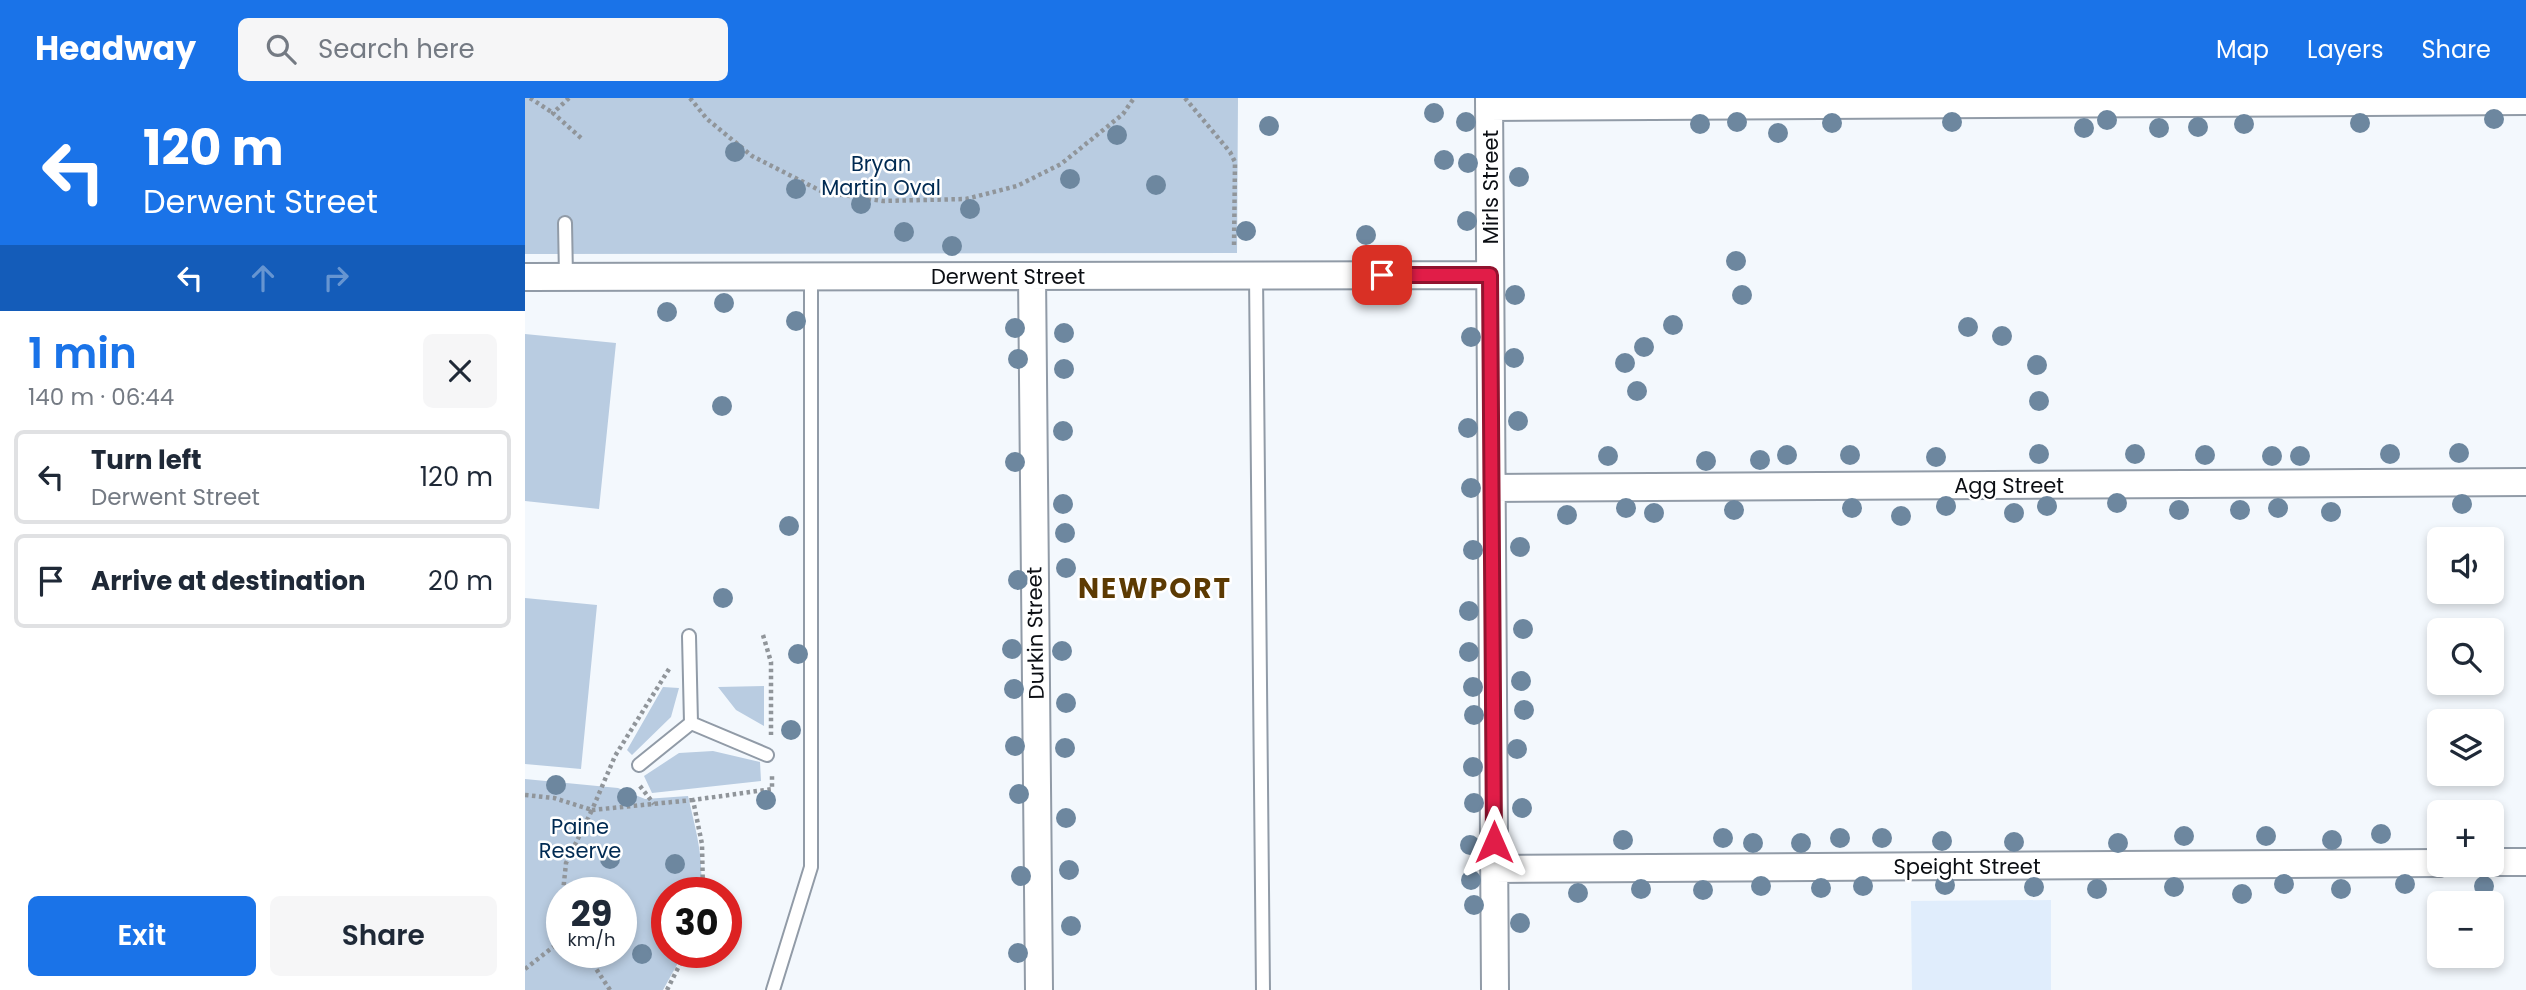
<!DOCTYPE html>
<html lang="en">
<head>
<meta charset="utf-8">
<style>
	body { margin:0; font-family:Poppins,sans-serif; background:#f6f6f7; color:#1f2937; height:100vh; display:flex; flex-direction:column; font-size:26px; white-space:nowrap }
	* { box-sizing:border-box; margin:0 }
	p { font-size:23px; color:#747a83 }
	.icon { flex:none; width:38px; height:38px; fill:none; stroke:currentColor; stroke-width:2; stroke-linecap:round; stroke-linejoin:round }
	.map { position:relative; flex:1; overflow:hidden }
	.side { display:flex; flex-direction:column; background:#fff; width:525px }
	.side>* { flex:none }
	.banner { background:#1a73e8; color:#fff; overflow:hidden }
	.tools { position:absolute; left:1902px; top:429px; display:grid; gap:14px }
	.tools a { display:grid; place-items:center; width:77px; height:77px; border-radius:10px; background:#fff; box-shadow:0 4px 10px #0003; font-size:35px }
	.speed { position:absolute; left:21px; top:779px; display:flex; gap:14px; font-size:35px; font-weight:700; text-align:center }
	.speed>* { display:grid; place-content:center; width:91px; height:91px; border-radius:50%; background:#fff; box-shadow:0 4px 10px #0003; line-height:1 }
	.speed small { font-size:18px; font-weight:400 }
	.speed .limit { border:10px solid #d22; background:#fff; color:#111 }
	.pin { position:absolute; display:grid; place-items:center; width:60px; height:60px; color:#fff; margin:-30px; border-radius:14px; box-shadow:0 4px 10px #0006 }
	.me { position:absolute; width:77px; margin:-38px; rotate:0deg; stroke-linejoin:round; filter:drop-shadow(0 0 5px #0008) }
	.turn { display:flex; align-items:center; gap:24px; height:147px; padding:0 28px; font-size:32px }
	.turn .icon { width:91px; height:91px; stroke-width:2.5 }
	.turn b { display:block; font-size:49px; line-height:60px }
	.lanes { display:flex; align-items:center; height:66px; padding:0 28px; background:#0003; justify-content:center; gap:35px; direction:ltr }
	.lanes .off { opacity:.35 }
	.round { display:grid; place-items:center; flex:none; width:74px; height:74px; border-radius:10px; background:#f6f6f7 }
	.summary { display:flex; align-items:center; justify-content:space-between; height:119px; padding:0 28px }
	h1 { font-size:42px; font-weight:600; line-height:52px; color:#1a73e8 }
	.action { display:flex; gap:14px; margin-top:auto; padding:14px 28px }
	.action a { flex:1; height:80px; border-radius:10px; background:#1a73e8; color:#fff; font-size:28px; font-weight:600; line-height:80px; text-align:center }
	.action a+a { background:#f6f6f7; color:#1f2937 }
	ul { padding:0; list-style:none }
	li { display:flex; align-items:center; gap:21px; height:94px; margin:0 14px 10px; padding:0 14px; border:4px solid #e0e1e3; border-radius:10px }
	li div { flex:1 }
	li b { display:block; font-size:26px }
	li em { font-style:normal }
	header { display:flex; align-items:center; gap:42px; box-sizing:border-box; height:98px; padding:0 35px; background:#1a73e8; color:#fff }
	header strong { font-size:33px }
	nav { display:flex; gap:38px; margin-inline-start:auto; font-size:24px }
	.search { width:490px; height:63px; background:#f6f6f7; display:flex; align-items:center; gap:18px; box-sizing:border-box; padding:0 24px; border-radius:10px; color:#747a83; font-size:26px }
	main { display:flex; flex:1; min-height:0 }
	.map>svg:first-child { display:block }
	.built { fill:#e0edfc }
	.green { fill:#b9cce1; fill-rule:evenodd }
	.lines { fill:none; stroke-linecap:round; stroke-linejoin:round }
	.lane-casing { stroke:#919ba7; stroke-width:16 }
	.street-casing { stroke:#919ba7; stroke-width:30 }
	.path { stroke:#90959a; stroke-width:4.5; stroke-dasharray:3.5 3.5; stroke-linecap:butt }
	.lane { stroke:#fff; stroke-width:12 }
	.street { stroke:#fff; stroke-width:26 }
	.tree { fill:#6d879f }
	.route-casing { stroke:#92132f; stroke-width:18 }
	.route { stroke:#e11d48; stroke-width:12 }
	.labels { text-anchor:middle; dominant-baseline:central; stroke-width:5; stroke-linejoin:round; paint-order:stroke }
	.park-label { font-size:21px; fill:#002a52; stroke:#fff }
	.street-label { font-size:21px; fill:#0b0e13; stroke:#fff }
	.district-label { font-size:28px; font-weight:bold; letter-spacing:2px; fill:#5c3a02; stroke:#fff }
</style>
</head>
<body>
<header>
<strong>Headway</strong>
<div class="search"><svg class="icon" aria-label="search" viewBox="0 0 24 24"><circle cx="10" cy="10" r="6"/><path d="M15 15l6 6"/></svg>Search here</div>
<nav><a>Map</a><a>Layers</a><a>Share</a></nav>
</header>
<main>
<section class="side">
<div class="banner">
<div class="turn"><svg class="icon" aria-label="left" viewBox="0 0 24 24"><path d="M17 20v-9H6M10 6l-5 5 5 5"/></svg><div><b>120 m</b>Derwent Street</div></div>
<div class="lanes"><svg class="icon" aria-label="left" viewBox="0 0 24 24"><path d="M17 20v-9H6M10 6l-5 5 5 5"/></svg><svg class="icon off" aria-label="ahead" viewBox="0 0 24 24"><path d="M12 20V5M6 11l6-6 6 6"/></svg><svg class="icon off" aria-label="right" viewBox="0 0 24 24"><path d="M7 20v-9h11M14 6l5 5-5 5"/></svg></div>
</div>
<div class="summary"><div><h1>1 min</h1><p>140 m · 06:44</p></div><a class="round"><svg class="icon" aria-label="close" viewBox="0 0 24 24"><path d="M6 6l12 12M18 6L6 18"/></svg></a></div>
<ul>
<li><svg class="icon" aria-label="left" viewBox="0 0 24 24"><path d="M17 20v-9H6M10 6l-5 5 5 5"/></svg><div><b>Turn left</b><p>Derwent Street</p></div><em>120 m</em></li>
<li><svg class="icon" aria-label="arrive" viewBox="0 0 24 24"><path d="M6 21V4h12l-3 4 3 4H6"/></svg><div><b>Arrive at destination</b></div><em>20 m</em></li>
</ul>
<div class="action"><a>Exit</a><a>Share</a></div>
</section>
<div class="map">
<svg width="2001" height="892" viewBox="0 0 2001 892">
	<rect width="100%" height="100%" fill="#f3f8fd"/>
	<path class="built" d="M 1526,802 L 1526,892 L 1387,892 L 1386,803 Z"/>
	<path class="green" d="M 0,0 L 713,0 L 712,155 L 0,156 Z
		M 0,236 L 91,245 L 74,411 L 0,403 Z
		M 0,500 L 72,507 L 56,671 L 0,666 Z
		M 239,588 L 239,628 L 211,612 L 193,589 Z
		M 138,589 L 154,590 L 146,619 L 107,657 L 102,652 Z
		M 188,653 L 235,664 L 236,683 L 127,695 L 119,678 L 154,655 Z
		M 0,681 L 93,690 L 120,701 L 163,698 C 170,729 180,763 175,794 L 142,794 L 142,854 L 159,854 L 138,892 L 0,892 ZM 96,794 L 96,854 L 37,854 L 37,794 Z"/>
	<g class="lines">
		<g class="lane-casing">
			<path id="lane" d="M 40,125 L 41,179
				M 731,177 L 738,892
				M 166,625 L 242,657
				M 114,667 L 166,625 L 164,538
				M 248,892 L 286,769 L 286,178"/>
		</g>
		<g class="street-casing">
			<path id="street" d="M 964,0 L 970,892
				M 964,9 L 2001,3
				M 507,178 L 514,892
				M 0,179 L 965,177
				M 966,390 L 2001,384
				M 1967,764 L 2001,764
				M 969,771 L 1914,765"/>
		</g>
		<path class="path" d="M 5,0 L 28,15
			M 44,0 L 28,15 L 56,40
			M 165,0 L 182,21 L 227,58 L 298,94 L 358,103 L 441,101 L 492,88 L 536,66 L 598,16 L 609,0
			M 660,0 L 705,54 L 710,64 L 709,149
			M 238,537 L 246,564 L 246,637
			M 144,571 L 90,658 L 67,712 L 168,702
			M 115,688 L 129,706
			M 0,697 L 29,700 L 67,712 L 41,765 L 38,794
			M 178,794 L 177,746 L 168,702 L 247,691 L 247,677
			M 60,854 L 85,892
			M 0,871 L 37,842
			M 142,892 L 161,854"/>
		<use href="#lane" class="lane"/>
		<use href="#street" class="street"/>
	</g>
	<g class="tree">
		<circle cx="909" cy="15" r="10"/>
		<circle cx="1969" cy="21" r="10"/>
		<circle cx="1582" cy="22" r="10"/>
		<circle cx="941" cy="24" r="10"/>
		<circle cx="1212" cy="24" r="10"/>
		<circle cx="1427" cy="24" r="10"/>
		<circle cx="1307" cy="25" r="10"/>
		<circle cx="1835" cy="25" r="10"/>
		<circle cx="1175" cy="26" r="10"/>
		<circle cx="1719" cy="26" r="10"/>
		<circle cx="744" cy="28" r="10"/>
		<circle cx="1673" cy="29" r="10"/>
		<circle cx="1559" cy="30" r="10"/>
		<circle cx="1634" cy="30" r="10"/>
		<circle cx="1253" cy="35" r="10"/>
		<circle cx="592" cy="37" r="10"/>
		<circle cx="210" cy="54" r="10"/>
		<circle cx="919" cy="62" r="10"/>
		<circle cx="943" cy="65" r="10"/>
		<circle cx="994" cy="79" r="10"/>
		<circle cx="545" cy="81" r="10"/>
		<circle cx="631" cy="87" r="10"/>
		<circle cx="271" cy="91" r="10"/>
		<circle cx="336" cy="106" r="10"/>
		<circle cx="445" cy="111" r="10"/>
		<circle cx="942" cy="123" r="10"/>
		<circle cx="721" cy="133" r="10"/>
		<circle cx="379" cy="134" r="10"/>
		<circle cx="841" cy="137" r="10"/>
		<circle cx="427" cy="148" r="10"/>
		<circle cx="1211" cy="163" r="10"/>
		<circle cx="990" cy="197" r="10"/>
		<circle cx="1217" cy="197" r="10"/>
		<circle cx="199" cy="205" r="10"/>
		<circle cx="142" cy="214" r="10"/>
		<circle cx="271" cy="223" r="10"/>
		<circle cx="1148" cy="227" r="10"/>
		<circle cx="1443" cy="229" r="10"/>
		<circle cx="490" cy="230" r="10"/>
		<circle cx="539" cy="235" r="10"/>
		<circle cx="1477" cy="238" r="10"/>
		<circle cx="946" cy="239" r="10"/>
		<circle cx="1119" cy="249" r="10"/>
		<circle cx="989" cy="260" r="10"/>
		<circle cx="493" cy="261" r="10"/>
		<circle cx="1100" cy="265" r="10"/>
		<circle cx="1512" cy="267" r="10"/>
		<circle cx="539" cy="271" r="10"/>
		<circle cx="1112" cy="293" r="10"/>
		<circle cx="1514" cy="303" r="10"/>
		<circle cx="197" cy="308" r="10"/>
		<circle cx="993" cy="323" r="10"/>
		<circle cx="943" cy="330" r="10"/>
		<circle cx="538" cy="333" r="10"/>
		<circle cx="1934" cy="355" r="10"/>
		<circle cx="1514" cy="356" r="10"/>
		<circle cx="1610" cy="356" r="10"/>
		<circle cx="1865" cy="356" r="10"/>
		<circle cx="1262" cy="357" r="10"/>
		<circle cx="1325" cy="357" r="10"/>
		<circle cx="1680" cy="357" r="10"/>
		<circle cx="1083" cy="358" r="10"/>
		<circle cx="1747" cy="358" r="10"/>
		<circle cx="1775" cy="358" r="10"/>
		<circle cx="1411" cy="359" r="10"/>
		<circle cx="1235" cy="362" r="10"/>
		<circle cx="1181" cy="363" r="10"/>
		<circle cx="490" cy="364" r="10"/>
		<circle cx="946" cy="390" r="10"/>
		<circle cx="1592" cy="405" r="10"/>
		<circle cx="538" cy="406" r="10"/>
		<circle cx="1937" cy="406" r="10"/>
		<circle cx="1421" cy="408" r="10"/>
		<circle cx="1522" cy="408" r="10"/>
		<circle cx="1101" cy="410" r="10"/>
		<circle cx="1327" cy="410" r="10"/>
		<circle cx="1753" cy="410" r="10"/>
		<circle cx="1209" cy="412" r="10"/>
		<circle cx="1654" cy="412" r="10"/>
		<circle cx="1715" cy="412" r="10"/>
		<circle cx="1806" cy="414" r="10"/>
		<circle cx="1129" cy="415" r="10"/>
		<circle cx="1489" cy="415" r="10"/>
		<circle cx="1042" cy="417" r="10"/>
		<circle cx="1376" cy="418" r="10"/>
		<circle cx="264" cy="428" r="10"/>
		<circle cx="540" cy="435" r="10"/>
		<circle cx="995" cy="449" r="10"/>
		<circle cx="948" cy="452" r="10"/>
		<circle cx="541" cy="470" r="10"/>
		<circle cx="493" cy="482" r="10"/>
		<circle cx="198" cy="500" r="10"/>
		<circle cx="944" cy="513" r="10"/>
		<circle cx="998" cy="531" r="10"/>
		<circle cx="487" cy="551" r="10"/>
		<circle cx="537" cy="553" r="10"/>
		<circle cx="944" cy="554" r="10"/>
		<circle cx="273" cy="556" r="10"/>
		<circle cx="996" cy="583" r="10"/>
		<circle cx="948" cy="589" r="10"/>
		<circle cx="489" cy="591" r="10"/>
		<circle cx="541" cy="605" r="10"/>
		<circle cx="999" cy="612" r="10"/>
		<circle cx="949" cy="617" r="10"/>
		<circle cx="266" cy="632" r="10"/>
		<circle cx="490" cy="648" r="10"/>
		<circle cx="540" cy="650" r="10"/>
		<circle cx="992" cy="651" r="10"/>
		<circle cx="948" cy="669" r="10"/>
		<circle cx="31" cy="687" r="10"/>
		<circle cx="494" cy="696" r="10"/>
		<circle cx="102" cy="699" r="10"/>
		<circle cx="241" cy="702" r="10"/>
		<circle cx="949" cy="705" r="10"/>
		<circle cx="997" cy="710" r="10"/>
		<circle cx="541" cy="720" r="10"/>
		<circle cx="1856" cy="736" r="10"/>
		<circle cx="1659" cy="738" r="10"/>
		<circle cx="1741" cy="738" r="10"/>
		<circle cx="1198" cy="740" r="10"/>
		<circle cx="1315" cy="740" r="10"/>
		<circle cx="1357" cy="740" r="10"/>
		<circle cx="1098" cy="742" r="10"/>
		<circle cx="1807" cy="742" r="10"/>
		<circle cx="1417" cy="743" r="10"/>
		<circle cx="1489" cy="744" r="10"/>
		<circle cx="1228" cy="745" r="10"/>
		<circle cx="1276" cy="745" r="10"/>
		<circle cx="1593" cy="745" r="10"/>
		<circle cx="945" cy="747" r="10"/>
		<circle cx="85" cy="761" r="10"/>
		<circle cx="150" cy="766" r="10"/>
		<circle cx="544" cy="772" r="10"/>
		<circle cx="496" cy="778" r="10"/>
		<circle cx="946" cy="782" r="10"/>
		<circle cx="1759" cy="786" r="10"/>
		<circle cx="1880" cy="786" r="10"/>
		<circle cx="1420" cy="787" r="10"/>
		<circle cx="1236" cy="788" r="10"/>
		<circle cx="1338" cy="788" r="10"/>
		<circle cx="1959" cy="788" r="10"/>
		<circle cx="1509" cy="789" r="10"/>
		<circle cx="1649" cy="789" r="10"/>
		<circle cx="1296" cy="790" r="10"/>
		<circle cx="1116" cy="791" r="10"/>
		<circle cx="1572" cy="791" r="10"/>
		<circle cx="1816" cy="791" r="10"/>
		<circle cx="1178" cy="792" r="10"/>
		<circle cx="1053" cy="795" r="10"/>
		<circle cx="1717" cy="796" r="10"/>
		<circle cx="949" cy="807" r="10"/>
		<circle cx="995" cy="825" r="10"/>
		<circle cx="546" cy="828" r="10"/>
		<circle cx="493" cy="855" r="10"/>
		<circle cx="117" cy="856" r="10"/>
	</g>
	<g class="lines">
		<g class="route-casing">
			<path id="route" d="M 857,177 L 965,177 L 969,744"/>
		</g>
		<use href="#route" class="route"/>
	</g>
	<g class="labels">
		<g class="park-label">
			<text x="356" y="65">Bryan<tspan x="356" dy="24">Martin Oval</tspan></text>
			<text x="55" y="728">Paine<tspan x="55" dy="24">Reserve</tspan></text>
		</g>
		<g class="street-label">
			<text transform="translate(965 89) rotate(-90)">Mirls Street</text>
			<text x="483" y="178">Derwent Street</text>
			<text x="1484" y="387">Agg Street</text>
			<text transform="translate(510 535) rotate(-91)">Durkin Street</text>
			<text x="1442" y="768">Speight Street</text>
		</g>
		<g class="district-label">
			<text x="630" y="490">NEWPORT</text>
		</g>
	</g>
</svg>
<div class="tools">
<a><svg class="icon" aria-label="sound" viewBox="0 0 24 24"><path d="M4 9h4l5-4v14l-5-4H4zM17 9q2 3 0 6"/></svg></a>
<a><svg class="icon" aria-label="search" viewBox="0 0 24 24"><circle cx="10" cy="10" r="6"/><path d="M15 15l6 6"/></svg></a>
<a><svg class="icon" aria-label="layers" viewBox="0 0 24 24"><path d="M12 4l9 5-9 5-9-5zM3 14l9 5 9-5"/></svg></a>
<a>+</a>
<a>−</a>
</div>
<div class="speed"><div>29<small>km/h</small></div><div class="limit">30</div></div>
<div class="pin" style="left:857px;top:177px;background:#d93025"><svg class="icon" aria-label="arrive" viewBox="0 0 24 24"><path d="M6 21V4h12l-3 4 3 4H6"/></svg></div>
<svg class="me" style="left:969px;top:744px" viewBox="-20 -20 40 40"><path d="M0-17L14 15 0 8-14 15z" fill="#e11d48" stroke="#fff" stroke-width="4"/></svg>
</div>
</main>
</body>
</html>
